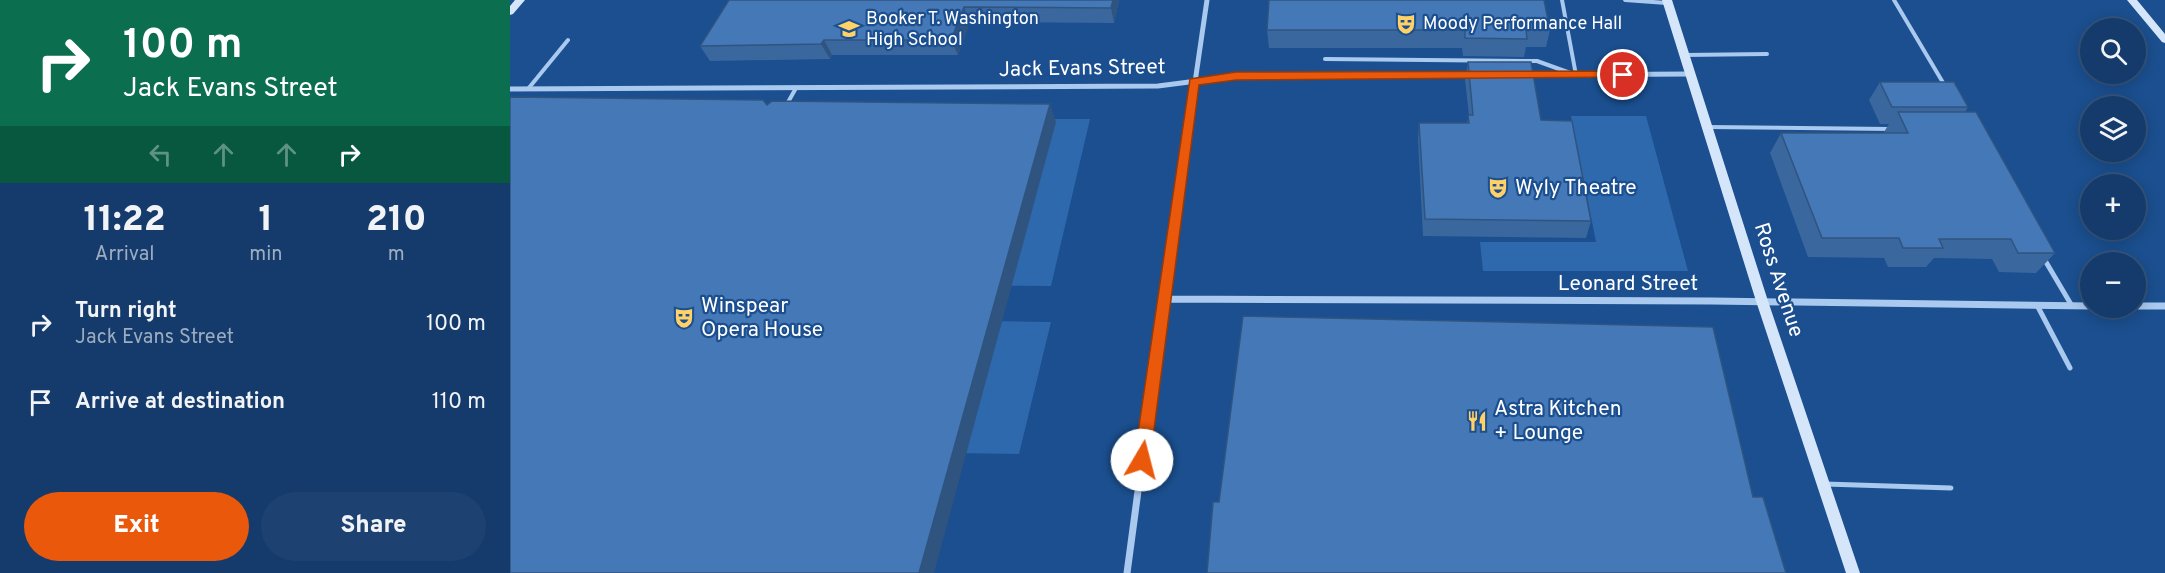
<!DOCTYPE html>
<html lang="en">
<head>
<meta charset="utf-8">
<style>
	body { margin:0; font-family:Overpass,sans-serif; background:#1d4271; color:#f1f3f6; height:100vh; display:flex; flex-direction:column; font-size:22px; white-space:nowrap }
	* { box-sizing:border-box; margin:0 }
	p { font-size:20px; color:#9dadc1 }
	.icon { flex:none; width:33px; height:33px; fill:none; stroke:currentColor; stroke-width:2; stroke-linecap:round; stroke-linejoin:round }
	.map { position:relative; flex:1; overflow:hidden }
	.side { display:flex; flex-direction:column; background:#143b6b; width:510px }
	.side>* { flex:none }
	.hud { background:#0b6e4f; color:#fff; overflow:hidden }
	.fabs { position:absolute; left:1570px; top:18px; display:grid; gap:12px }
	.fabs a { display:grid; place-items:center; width:66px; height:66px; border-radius:50%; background:#143b6b; box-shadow:0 3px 15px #0003,0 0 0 2px #33557e; font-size:30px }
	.pin { position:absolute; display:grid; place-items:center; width:51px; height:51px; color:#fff; margin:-26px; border:3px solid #fff; border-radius:50%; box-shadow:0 2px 6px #0007 }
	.me { position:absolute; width:66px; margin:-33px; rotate:8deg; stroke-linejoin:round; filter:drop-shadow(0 0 4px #0008) }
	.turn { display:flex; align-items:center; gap:21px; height:126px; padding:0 24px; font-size:27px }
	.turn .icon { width:78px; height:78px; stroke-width:2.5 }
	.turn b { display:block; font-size:42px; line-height:51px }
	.lanes { display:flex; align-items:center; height:57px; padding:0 24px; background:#0003; justify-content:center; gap:30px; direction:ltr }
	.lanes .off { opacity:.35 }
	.eta { display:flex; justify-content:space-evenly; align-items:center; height:102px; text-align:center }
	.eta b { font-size:36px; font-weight:800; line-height:42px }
	.button { display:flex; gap:12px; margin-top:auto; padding:12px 24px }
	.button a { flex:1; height:69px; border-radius:36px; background:#ea580c; color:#fff; font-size:24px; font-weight:800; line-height:69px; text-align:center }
	.button a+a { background:#1d4271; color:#f1f3f6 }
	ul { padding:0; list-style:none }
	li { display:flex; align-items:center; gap:18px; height:78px; padding:0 24px }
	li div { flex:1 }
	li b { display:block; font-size:22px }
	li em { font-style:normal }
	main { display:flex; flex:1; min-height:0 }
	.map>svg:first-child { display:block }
	.green { fill:#2e69ad }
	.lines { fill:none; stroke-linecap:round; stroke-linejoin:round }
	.lane-far1 { stroke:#a9c9ee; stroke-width:4 }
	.lane { stroke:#a9c9ee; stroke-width:5 }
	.street-far1 { stroke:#a9c9ee; stroke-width:5 }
	.street { stroke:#a9c9ee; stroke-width:7 }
	.secondary { fill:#d6e6fa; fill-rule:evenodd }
	.wall { fill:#3a679d }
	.shaded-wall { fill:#305480 }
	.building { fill:#4478b7; stroke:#305480; stroke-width:1.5 }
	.route { fill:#ea580c; stroke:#983908; stroke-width:1.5 }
	.labels { text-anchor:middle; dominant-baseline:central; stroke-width:4.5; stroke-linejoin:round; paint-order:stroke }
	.far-poi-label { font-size:18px; fill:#fff; stroke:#1b4f8f; text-anchor:start }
	.street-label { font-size:21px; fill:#fff; stroke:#1b4f8f }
	.poi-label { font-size:21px; fill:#fff; stroke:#1b4f8f; text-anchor:start }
</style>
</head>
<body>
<main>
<section class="side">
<div class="hud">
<div class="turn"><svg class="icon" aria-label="right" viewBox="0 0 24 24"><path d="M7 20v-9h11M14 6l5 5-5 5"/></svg><div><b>100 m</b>Jack Evans Street</div></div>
<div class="lanes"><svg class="icon off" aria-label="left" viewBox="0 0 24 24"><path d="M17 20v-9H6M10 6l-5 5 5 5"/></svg><svg class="icon off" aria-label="ahead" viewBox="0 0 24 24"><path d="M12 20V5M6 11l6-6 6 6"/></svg><svg class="icon off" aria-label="ahead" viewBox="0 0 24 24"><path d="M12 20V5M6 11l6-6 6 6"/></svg><svg class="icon" aria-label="right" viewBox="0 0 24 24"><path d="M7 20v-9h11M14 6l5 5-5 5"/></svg></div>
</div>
<div class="eta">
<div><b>11:22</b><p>Arrival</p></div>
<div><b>1</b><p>min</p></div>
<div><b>210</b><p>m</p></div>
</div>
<ul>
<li><svg class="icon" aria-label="right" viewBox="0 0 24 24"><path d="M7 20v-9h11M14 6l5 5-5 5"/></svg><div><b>Turn right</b><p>Jack Evans Street</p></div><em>100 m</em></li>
<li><svg class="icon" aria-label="arrive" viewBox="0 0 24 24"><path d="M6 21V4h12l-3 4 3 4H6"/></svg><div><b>Arrive at destination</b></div><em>110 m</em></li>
</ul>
<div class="button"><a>Exit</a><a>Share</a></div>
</section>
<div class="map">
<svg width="1655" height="573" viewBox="0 0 1655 573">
	<rect width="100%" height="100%" fill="#1b4f8f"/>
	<path class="green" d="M 1061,116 L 1136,116 L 1178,271 L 973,271 L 970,242 L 1086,242 Z
		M 488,119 L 580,119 L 541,286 L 434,285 Z
		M 423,320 L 541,322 L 509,454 L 379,452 Z"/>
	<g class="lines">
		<path class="lane-far1" d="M 1052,0 L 1066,75
			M 1115,0 L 1157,3
			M 1384,0 L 1435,86
			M 1174,55 L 1257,54
			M 815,59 L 1027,61 L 1063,74
			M 18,89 L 58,40
			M 277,104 L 286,88
			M 1199,127 L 1380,129"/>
		<path class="lane" d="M 1533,257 L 1562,306
			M 1528,307 L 1560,368
			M 1315,484 L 1441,488"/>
		<path class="street-far1" d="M 1016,75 L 1180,74
			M 0,89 L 648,86 L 726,76 L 963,75
			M 660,254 L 697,0"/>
		<path class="street" d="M 654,299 L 1202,301 L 1581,306
			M 1626,306 L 1655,306
			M 617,573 L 660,253"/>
		<path class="secondary" d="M 5,0 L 15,0 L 3,14 L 0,15 L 0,6 Z
			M 1152,0 L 1162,0 L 1258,301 L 1350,573 L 1336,573 L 1246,301 Z
			M 1617,0 L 1627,0 L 1655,34 L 1655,43 L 1652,42 Z"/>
	</g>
	<path class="wall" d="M 219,0 L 609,0 L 604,23 L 460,22 L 448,55 L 322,55 L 320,59 L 200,61 L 190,46 Z
		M 757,30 L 1040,30 L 1036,47 L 1016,47 L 1014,57 L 953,56 L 952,48 L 759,48 Z
		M 958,62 L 1031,120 L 1081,221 L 1076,238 L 913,236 L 908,140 L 909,123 L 957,123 L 959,115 L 955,80 Z
		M 1370,82 L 1458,107 L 1455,112 L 1545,253 L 1526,273 L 1489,272 L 1482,259 L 1424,258 L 1416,267 L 1378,267 L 1374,258 L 1298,257 L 1260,153 L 1271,133 L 1374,133 L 1374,132 L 1379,124 L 1370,124 L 1359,100 Z"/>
	<path class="shaded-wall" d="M 603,0 L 609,0 L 604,23 L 601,8 Z
		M 454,7 L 460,22 L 448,55 L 441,40 Z
		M 314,40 L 322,55 L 320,59 L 311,44 Z
		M 540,104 L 546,122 L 424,573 L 409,573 Z"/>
	<path class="building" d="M 219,0 L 603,0 L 601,8 L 454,7 L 441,40 L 314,40 L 311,44 L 190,46 Z
		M 759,0 L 1034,0 L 1040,30 L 1016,30 L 1017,39 L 955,38 L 955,30 L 757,30 Z
		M 958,62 L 1021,62 L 1031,120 L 1062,121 L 1081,221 L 915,219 L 909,123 L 959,123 L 958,115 L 963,115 Z
		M 1370,82 L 1444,82 L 1458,107 L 1382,107 Z
		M 0,97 L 253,100 L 257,105 L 262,101 L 540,104 L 409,573 L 0,573 Z
		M 1388,112 L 1466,112 L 1545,253 L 1508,253 L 1501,239 L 1429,239 L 1433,248 L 1393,248 L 1389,238 L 1312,238 L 1271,133 L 1398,133 Z
		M 733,316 L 1203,327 L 1243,497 L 1253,497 L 1276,573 L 697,573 L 703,502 L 709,502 Z"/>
	<path class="route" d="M 1113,71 L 1119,75 L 1117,77 L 726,80 L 689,85 L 640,460 L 638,465 L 632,467 L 627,465 L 624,460 L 680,79 L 726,72 Z"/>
	<defs>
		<g id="theatre-bare" transform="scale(1.62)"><path d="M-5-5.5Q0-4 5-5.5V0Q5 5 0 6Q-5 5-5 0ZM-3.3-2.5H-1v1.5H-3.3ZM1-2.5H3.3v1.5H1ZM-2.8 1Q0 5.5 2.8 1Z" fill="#ffd166" stroke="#1b4f8f" stroke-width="2.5" paint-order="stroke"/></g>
		<g id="school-bare" transform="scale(1.62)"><path d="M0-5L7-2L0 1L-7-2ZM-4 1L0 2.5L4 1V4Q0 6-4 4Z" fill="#ffd166" stroke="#1b4f8f" stroke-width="2.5" paint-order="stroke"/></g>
		<g id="restaurant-bare" transform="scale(1.62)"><path d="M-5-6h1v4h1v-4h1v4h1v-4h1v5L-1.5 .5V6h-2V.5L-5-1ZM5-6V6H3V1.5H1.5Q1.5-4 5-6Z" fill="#ffd166" stroke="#1b4f8f" stroke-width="2.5" paint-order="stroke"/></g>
	</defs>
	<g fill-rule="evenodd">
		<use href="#theatre-bare" x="896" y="24"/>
		<use href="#school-bare" x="339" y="29"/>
		<use href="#theatre-bare" x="988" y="188"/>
		<use href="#theatre-bare" x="174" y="318"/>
		<use href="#restaurant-bare" x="967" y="421"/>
	</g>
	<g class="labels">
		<g class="far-poi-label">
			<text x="356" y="19">Booker T. Washington<tspan x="356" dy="21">High School</tspan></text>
			<text x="913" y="24">Moody Performance Hall</text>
		</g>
		<g class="street-label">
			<text transform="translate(572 69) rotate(-1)">Jack Evans Street</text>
			<text transform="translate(1268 280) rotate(72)">Ross Avenue</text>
			<text x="1118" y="284">Leonard Street</text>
		</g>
		<g class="poi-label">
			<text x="1005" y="188">Wyly Theatre</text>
			<text x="191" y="306">Winspear<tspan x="191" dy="24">Opera House</tspan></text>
			<text x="984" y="409">Astra Kitchen<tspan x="984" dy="24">+ Lounge</tspan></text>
		</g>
	</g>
</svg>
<div class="fabs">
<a><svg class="icon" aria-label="search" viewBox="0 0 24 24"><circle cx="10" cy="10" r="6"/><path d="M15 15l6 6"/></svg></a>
<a><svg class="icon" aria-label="layers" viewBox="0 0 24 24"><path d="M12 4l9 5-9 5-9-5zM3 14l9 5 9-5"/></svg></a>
<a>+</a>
<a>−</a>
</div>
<div class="pin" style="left:1113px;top:75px;background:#d93025"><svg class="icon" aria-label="arrive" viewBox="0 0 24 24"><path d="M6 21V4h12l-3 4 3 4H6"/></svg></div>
<svg class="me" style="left:632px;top:460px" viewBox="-20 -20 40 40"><circle r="19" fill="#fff"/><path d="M0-13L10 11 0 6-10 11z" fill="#ea580c"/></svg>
</div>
</main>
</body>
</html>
